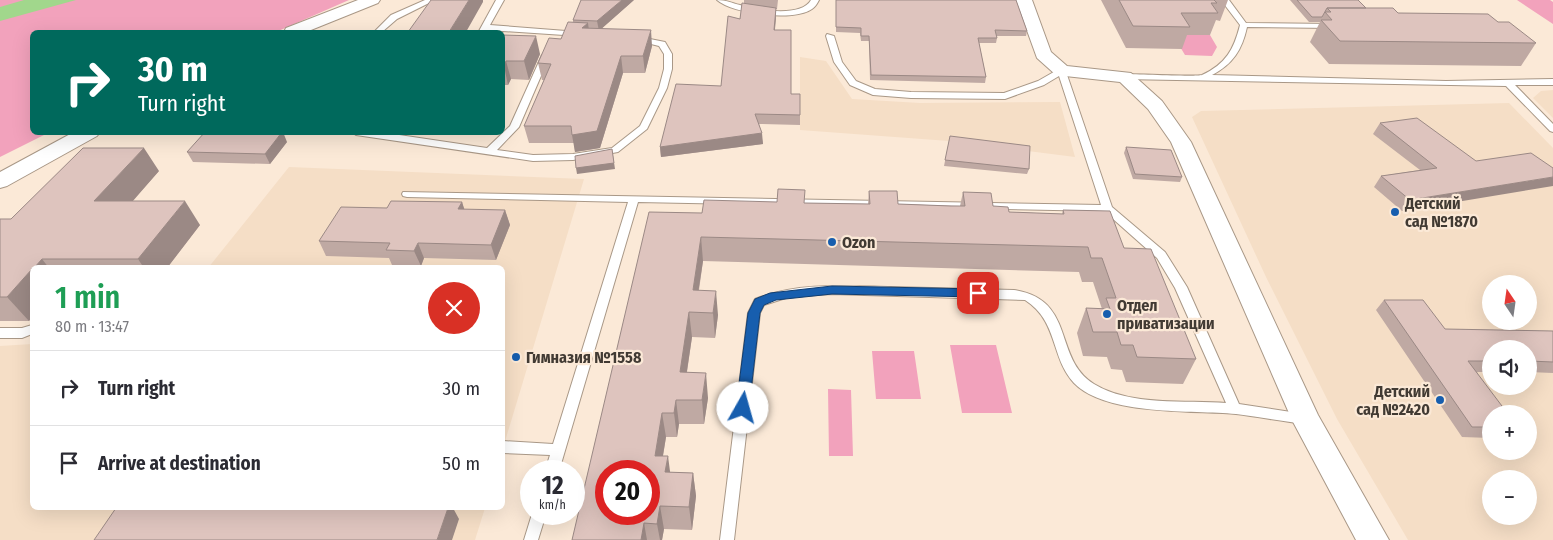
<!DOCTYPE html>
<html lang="en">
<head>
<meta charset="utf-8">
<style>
	body { margin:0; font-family:"Fira Sans Condensed",sans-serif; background:#f2f2f3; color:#2b2b33; height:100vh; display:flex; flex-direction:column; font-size:19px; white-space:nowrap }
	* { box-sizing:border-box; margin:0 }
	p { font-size:16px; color:#7c7c81 }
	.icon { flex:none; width:28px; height:28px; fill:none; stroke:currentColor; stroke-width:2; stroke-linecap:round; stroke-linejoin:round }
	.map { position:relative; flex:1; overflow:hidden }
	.details { position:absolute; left:30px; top:265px; width:475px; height:245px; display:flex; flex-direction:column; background:#fff; border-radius:8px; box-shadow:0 5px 20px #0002 }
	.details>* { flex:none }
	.banner { position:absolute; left:30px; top:30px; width:475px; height:105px; border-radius:8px; box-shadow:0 5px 20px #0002; background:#00695c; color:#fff; overflow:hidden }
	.needle { width:32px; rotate:347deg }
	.tools { position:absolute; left:1482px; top:275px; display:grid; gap:10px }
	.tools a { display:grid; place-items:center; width:55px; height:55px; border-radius:50%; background:#fff; box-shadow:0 5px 20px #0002; font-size:25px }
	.speed { position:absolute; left:520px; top:460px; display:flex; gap:10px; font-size:25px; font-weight:700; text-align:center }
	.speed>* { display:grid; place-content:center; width:65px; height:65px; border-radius:50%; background:#fff; box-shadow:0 5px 20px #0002; line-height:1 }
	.speed small { font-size:12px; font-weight:400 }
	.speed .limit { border:8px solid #d22; background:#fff; color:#111 }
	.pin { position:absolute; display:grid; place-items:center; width:42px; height:42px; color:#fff; margin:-21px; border-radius:10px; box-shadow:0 2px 8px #0006 }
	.me { position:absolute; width:55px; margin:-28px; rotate:7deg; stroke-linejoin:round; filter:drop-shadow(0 0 4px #0008) }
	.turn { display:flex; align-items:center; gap:18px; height:105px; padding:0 25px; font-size:22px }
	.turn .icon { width:65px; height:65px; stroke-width:2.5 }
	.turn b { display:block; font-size:35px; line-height:42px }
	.round { display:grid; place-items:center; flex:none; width:52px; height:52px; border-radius:26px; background:#f2f2f3 }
	.head { display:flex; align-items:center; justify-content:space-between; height:85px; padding:0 25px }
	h1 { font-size:30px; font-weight:600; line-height:38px; color:#1e9e55 }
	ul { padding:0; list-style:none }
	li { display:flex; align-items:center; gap:15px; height:75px; padding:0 25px; border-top:1px solid #e1e1e2 }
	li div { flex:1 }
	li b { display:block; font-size:19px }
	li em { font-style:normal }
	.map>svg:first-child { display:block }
	.built { fill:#f5dec6; fill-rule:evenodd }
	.green { fill:#f2a2bc }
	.water { fill:#a1d78c }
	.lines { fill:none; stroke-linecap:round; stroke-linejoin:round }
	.service-casing { stroke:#a99887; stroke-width:2 }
	.minor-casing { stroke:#a99887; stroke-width:2 }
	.service { fill:#fff; fill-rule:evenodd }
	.minor { fill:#fff; fill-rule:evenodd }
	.wall { fill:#bfa9a3 }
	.shaded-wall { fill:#9b8985 }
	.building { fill:#dec4be; stroke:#9b8985; fill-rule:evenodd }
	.route { fill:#175eae; stroke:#0f3d71 }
	.poi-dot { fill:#175eae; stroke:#fbe9d7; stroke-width:2 }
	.labels { text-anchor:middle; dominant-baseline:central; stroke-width:4.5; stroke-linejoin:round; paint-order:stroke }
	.poi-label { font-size:16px; font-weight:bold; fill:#413a33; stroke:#fbe9d7; text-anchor:start }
</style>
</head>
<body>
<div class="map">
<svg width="1553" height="540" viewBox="0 0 1553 540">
	<rect width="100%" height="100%" fill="#fbe9d7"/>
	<path class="built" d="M 800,57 L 826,61 L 852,99 L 920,103 L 1060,102 L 1075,157 L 949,141 L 800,130 Z
		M 1553,90 L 1553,118 L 1533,98 L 1541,91 Z
		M 1509,103 L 1553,148 L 1553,540 L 1408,540 L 1337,419 L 1266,277 L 1192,117 L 1201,111 ZM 1491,284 L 1529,284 L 1529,321 L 1491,321 ZM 1491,349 L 1529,349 L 1529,386 L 1491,386 ZM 1491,414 L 1529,414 L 1529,451 L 1491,451 ZM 1491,479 L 1529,479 L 1529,516 L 1491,516 Z
		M 289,167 L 584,179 L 503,448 L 502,268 L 208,268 Z
		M 32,344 L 32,508 L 485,508 L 475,540 L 0,540 L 0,346 Z"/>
	<path class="green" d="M 0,0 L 349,0 L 276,32 L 32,32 L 32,132 L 48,133 L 0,157 Z
		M 1517,0 L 1550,0 L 1553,2 L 1553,24 Z
		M 1173,35 L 1210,35 L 1217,47 L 1212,56 L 1185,55 Z
		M 950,345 L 996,345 L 1012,413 L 962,413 Z
		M 872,351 L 914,351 L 921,399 L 876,399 Z
		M 828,389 L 851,390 L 853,456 L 829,456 Z"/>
	<path class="water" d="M 24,0 L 76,0 L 0,21 L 0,7 Z"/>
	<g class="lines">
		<g class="service-casing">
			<path id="service" d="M 425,0 L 435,0 L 397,19 L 382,32 L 374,32 L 391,15 Z
				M 496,0 L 504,0 L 490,25 L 579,32 L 583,34 L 579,36 L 488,30 L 486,32 L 480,32 L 479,31 Z
				M 717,0 C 726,0 732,3 740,5 C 757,10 801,18 811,0 L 819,0 C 817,4 815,7 812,9 C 794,22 733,14 717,0 Z
				M 1221,0 L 1229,0 L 1246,23 L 1332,24 L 1336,26 L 1332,28 L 1247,27 C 1242,50 1233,64 1212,75 L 1446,81 L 1553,79 L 1553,85 L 1515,85 L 1553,124 L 1553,132 L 1550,131 L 1506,86 L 1122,79 L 1122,75 L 1125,74 C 1137,74 1195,77 1202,75 C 1226,64 1234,49 1240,25 Z
				M 827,34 L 834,36 L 842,62 L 856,81 L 875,89 L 911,92 L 1004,93 L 1038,81 L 1059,69 L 1065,69 L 1112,207 L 1165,252 L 1187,287 L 1239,404 L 1304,414 L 1309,415 L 1311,419 L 1309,423 L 1304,424 C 1281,421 1259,417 1236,414 C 1193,410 1106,416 1074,383 C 1050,357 1059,322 1025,300 L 832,294 L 789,297 L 764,305 L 760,313 L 734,540 L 720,540 L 748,313 L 755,299 C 798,282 846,286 891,287 C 932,288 973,289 1014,290 C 1077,300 1052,358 1094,384 C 1129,406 1186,400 1226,403 L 1175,288 L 1157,258 L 1104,211 L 638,202 L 559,471 L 545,471 L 550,455 L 502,453 L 503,441 L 553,444 L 628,202 L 407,197 L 403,196 L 402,194 L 403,192 L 1101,205 L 1059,76 L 1044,85 L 1005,99 L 911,98 L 873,95 L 850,85 L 834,62 L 826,36 Z
				M 635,36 L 665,42 L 672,54 L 672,69 L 667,88 L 647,129 L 618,152 L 573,160 L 533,161 L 356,135 L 352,132 L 379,132 L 487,148 L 510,126 L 542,55 L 546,53 L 550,55 L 519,127 L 497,150 L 533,155 L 573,154 L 612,148 L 640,126 L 659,88 L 664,69 L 664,54 L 659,46 L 635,40 Z
				M 32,325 L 32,334 L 22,338 L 0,338 L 0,328 L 22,328 Z
				M 532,514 L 546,514 L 538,540 L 524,540 Z"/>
		</g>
		<g class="minor-casing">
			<path id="minor" d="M 358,0 L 380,0 L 378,3 L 306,32 L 284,32 L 286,28 Z
				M 1016,0 L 1032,0 L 1051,52 L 1067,66 L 1131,73 L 1162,101 L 1191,142 L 1318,415 L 1389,540 L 1356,540 L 1292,420 L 1171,142 L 1148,109 L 1120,82 L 1056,75 L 1037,58 Z
				M 74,132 L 100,132 L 97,136 L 7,186 L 0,188 L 0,172 Z"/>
		</g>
		<use href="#service" class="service"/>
		<use href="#minor" class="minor"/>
	</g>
	<path class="wall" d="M 634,0 L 602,28 L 652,46 L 645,73 L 623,73 L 600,148 L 575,152 L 574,143 L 529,143 L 524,126 L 544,80 L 542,80 L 538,63 L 561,39 L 573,22 L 573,20 Z
		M 744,0 L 778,0 L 777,9 L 776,9 L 775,30 L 791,94 L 800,94 L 800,125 L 759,124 L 763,144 L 661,157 L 660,147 L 721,86 L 744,4 Z
		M 836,0 L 1027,31 L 1026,36 L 996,36 L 997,38 L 996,43 L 979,43 L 986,77 L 985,83 L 870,80 L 869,41 L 861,41 L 860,33 L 836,32 Z
		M 1101,0 L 1228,0 L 1220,21 L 1216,20 L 1210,35 L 1187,35 L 1182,49 L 1126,48 Z
		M 1290,0 L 1358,0 L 1366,8 L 1398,13 L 1498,22 L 1536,43 L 1521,66 L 1329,64 L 1310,42 L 1320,22 L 1309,22 Z
		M 502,35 L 540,54 L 529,80 L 511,79 L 508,85 L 502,85 Z
		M 1380,123 L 1476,161 L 1402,211 L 1374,187 L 1381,176 L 1420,170 L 1373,134 Z
		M 950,136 L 1029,169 L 1027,174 L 944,166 Z
		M 287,142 L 270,164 L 193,162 L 187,152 Z
		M 1126,147 L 1182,177 L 1180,182 L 1133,179 L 1124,153 Z
		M 159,171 L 132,201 L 200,225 L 167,268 L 32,268 L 32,317 L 29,321 L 0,321 L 0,219 L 11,219 Z
		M 869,191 L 898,204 L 960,206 L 963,192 L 993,206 L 1009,212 L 1062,214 L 1063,210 L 1124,248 L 1196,359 L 1183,384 L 1126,382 L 1122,370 L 1111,369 L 1107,357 L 1083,356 L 1077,333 L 1086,308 L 1102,309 L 1093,282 L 1082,282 L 1079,272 L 703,261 L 699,290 L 718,315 L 715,338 L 692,337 L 687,372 L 708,398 L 704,424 L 679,424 L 677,437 L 666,437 L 663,456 L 670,472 L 693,473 L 696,496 L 692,530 L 664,529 L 662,540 L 572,540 L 702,213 L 804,203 L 868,204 Z
		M 462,202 L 464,210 L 505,210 L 510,225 L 496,260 L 424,258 L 421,266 L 392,265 L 389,258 L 326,256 L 319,241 L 387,208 Z
		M 1384,300 L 1445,329 L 1553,331 L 1553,373 L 1529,372 L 1529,349 L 1491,349 L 1491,372 L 1477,372 L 1491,414 L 1491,438 L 1462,437 L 1376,310 Z"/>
	<path class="shaded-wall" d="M 469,0 L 483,0 L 483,2 L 466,32 L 449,32 Z
		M 622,0 L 634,0 L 599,31 L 597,21 Z
		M 776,8 L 776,17 L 774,39 L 774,30 Z
		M 588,23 L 590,39 L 582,28 Z
		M 651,30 L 652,46 L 645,73 L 643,56 Z
		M 536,36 L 540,54 L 529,80 L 524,61 Z
		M 621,56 L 623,73 L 600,148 L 575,152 L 572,135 Z
		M 506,61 L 511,79 L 508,85 L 504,66 Z
		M 282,132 L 283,132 L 287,142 L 270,164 L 265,154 Z
		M 762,133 L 763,144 L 661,157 L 660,147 Z
		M 144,148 L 159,171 L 112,225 L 94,201 Z
		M 612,149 L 615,169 L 577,174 L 576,168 Z
		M 1553,177 L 1553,186 L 1402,211 L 1410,200 Z
		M 185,201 L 200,225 L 167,268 L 144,268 L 138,259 Z
		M 462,202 L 467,217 L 458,209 Z
		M 505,210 L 510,225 L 496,260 L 491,245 Z
		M 701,237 L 703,261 L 695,313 L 693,290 Z
		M 418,243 L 424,258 L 421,266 L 414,251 Z
		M 42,259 L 49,268 L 34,268 Z
		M 32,269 L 32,317 L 29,321 L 7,297 Z
		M 716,291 L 718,315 L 715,338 L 713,313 Z
		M 689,312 L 692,337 L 683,397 L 680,372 Z
		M 706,373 L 708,398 L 704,424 L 702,400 Z
		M 676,400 L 679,424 L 677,437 L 674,413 Z
		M 662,413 L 666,437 L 659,479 L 655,456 Z
		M 668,456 L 671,479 L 665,472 Z
		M 693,473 L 696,496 L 692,530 L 689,507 Z
		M 660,506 L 664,529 L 662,540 L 660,540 L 657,524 Z
		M 448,508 L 453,508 L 459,519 L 452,540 L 437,540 Z
		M 644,523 L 647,540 L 641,540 Z"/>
	<path class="building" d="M 431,0 L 469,0 L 449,32 L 408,32 Z
		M 581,0 L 622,0 L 597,21 L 573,20 Z
		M 836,0 L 1016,0 L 1027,31 L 995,30 L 997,38 L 978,38 L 986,77 L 871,75 L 869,36 L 861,36 L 861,28 L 836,27 Z
		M 1119,0 L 1214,0 L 1217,3 L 1211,3 L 1218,13 L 1181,13 L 1190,27 L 1133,26 Z
		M 1297,0 L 1358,0 L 1366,8 L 1327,8 L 1322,17 L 1312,17 Z
		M 742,3 L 776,8 L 774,30 L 791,30 L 791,94 L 800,94 L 800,115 L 755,114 L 762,133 L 660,147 L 676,84 L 721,86 L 728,16 L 740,19 Z
		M 1327,8 L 1393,8 L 1398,13 L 1488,14 L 1498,22 L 1509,22 L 1536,43 L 1340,41 L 1321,20 L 1332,20 L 1325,12 L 1331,12 Z
		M 568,22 L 588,23 L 582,28 L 651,30 L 643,56 L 621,56 L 597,131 L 572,135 L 571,126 L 524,126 L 551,64 L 538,63 L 549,38 L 561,39 Z
		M 502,35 L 536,36 L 524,61 L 506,61 L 504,66 L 502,66 Z
		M 1417,118 L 1476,161 L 1531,153 L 1553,168 L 1553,177 L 1410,200 L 1381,176 L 1437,168 L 1380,123 Z
		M 205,132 L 282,132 L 265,154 L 187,152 Z
		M 950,136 L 1030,146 L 1029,169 L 945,160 Z
		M 1126,147 L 1171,150 L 1182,177 L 1135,174 Z
		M 83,148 L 144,148 L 94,201 L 185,201 L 138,259 L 42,259 L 34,268 L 32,268 L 32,269 L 7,297 L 0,297 L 0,219 L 11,219 Z
		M 612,149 L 614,163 L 576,168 L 575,156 Z
		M 778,189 L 805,190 L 804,203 L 870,204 L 869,191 L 897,191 L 898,204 L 951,206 L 965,206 L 963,192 L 991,193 L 993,206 L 1008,207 L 1009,212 L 1064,214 L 1063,210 L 1110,211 L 1124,248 L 1151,249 L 1196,359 L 1137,357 L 1133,345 L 1121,345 L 1117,332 L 1093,332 L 1086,308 L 1110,309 L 1106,298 L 1116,298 L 1102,258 L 1091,258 L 1088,247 L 701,237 L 693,290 L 716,291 L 713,313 L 689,312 L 680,372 L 706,373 L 702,400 L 676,400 L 674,413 L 662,413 L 655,456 L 668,456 L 665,472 L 693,473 L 689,507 L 660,506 L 657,524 L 644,523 L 641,540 L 572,540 L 649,212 L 702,213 L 704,200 L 777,202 ZM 606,471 L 649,471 L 649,514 L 606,514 Z
		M 391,201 L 462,202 L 458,209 L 505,210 L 491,245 L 418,243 L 414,251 L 386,250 L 390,243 L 319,241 L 341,207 L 387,208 Z
		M 1384,300 L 1423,300 L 1445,329 L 1553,331 L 1553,362 L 1529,361 L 1529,349 L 1491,349 L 1491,361 L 1468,361 L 1508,414 L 1491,414 L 1491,427 L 1472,427 Z
		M 116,508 L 448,508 L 437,540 L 94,540 Z"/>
	<path class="route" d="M 832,286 L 978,289 L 983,293 L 978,297 L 832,294 L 776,300 L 764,305 L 760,313 L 749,408 L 747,412 L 743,414 L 738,412 L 736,408 L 748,313 L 755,299 L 770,293 Z"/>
	<g class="poi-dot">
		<circle cx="1395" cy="212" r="5"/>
		<circle cx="832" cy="242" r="5"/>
		<circle cx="1107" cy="314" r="5"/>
		<circle cx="516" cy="357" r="5"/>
		<circle cx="1440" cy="400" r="5"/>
	</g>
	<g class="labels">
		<g class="poi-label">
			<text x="1405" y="203">Детский<tspan x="1405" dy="18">сад №1870</tspan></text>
			<text x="842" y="242">Ozon</text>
			<text x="1117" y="305">Отдел<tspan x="1117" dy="18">приватизации</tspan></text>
			<text x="526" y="357">Гимназия №1558</text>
			<text x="1430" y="391" text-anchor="end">Детский<tspan x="1430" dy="18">сад №2420</tspan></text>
		</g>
	</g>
</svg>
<div class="tools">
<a><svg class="needle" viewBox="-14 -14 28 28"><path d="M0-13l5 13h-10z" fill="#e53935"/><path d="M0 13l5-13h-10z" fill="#7c7c81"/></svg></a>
<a><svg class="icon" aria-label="sound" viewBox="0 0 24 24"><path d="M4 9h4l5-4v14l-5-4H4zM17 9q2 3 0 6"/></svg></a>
<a>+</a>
<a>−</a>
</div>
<div class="speed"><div>12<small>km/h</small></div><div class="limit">20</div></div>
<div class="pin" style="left:978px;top:293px;background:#d93025"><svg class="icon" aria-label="arrive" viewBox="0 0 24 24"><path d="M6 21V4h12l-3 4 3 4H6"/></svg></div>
<svg class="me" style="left:743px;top:408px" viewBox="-20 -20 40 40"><circle r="19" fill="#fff"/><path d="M0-13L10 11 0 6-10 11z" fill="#175eae"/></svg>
<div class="banner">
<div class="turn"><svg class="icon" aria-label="right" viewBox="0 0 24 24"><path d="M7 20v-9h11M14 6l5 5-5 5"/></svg><div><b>30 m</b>Turn right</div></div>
</div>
<section class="details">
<div class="head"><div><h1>1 min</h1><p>80 m · 13:47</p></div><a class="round" style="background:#d93025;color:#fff"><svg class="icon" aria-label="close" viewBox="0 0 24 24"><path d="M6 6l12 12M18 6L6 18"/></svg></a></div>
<ul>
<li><svg class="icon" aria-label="right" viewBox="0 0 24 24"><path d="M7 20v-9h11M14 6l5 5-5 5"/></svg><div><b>Turn right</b></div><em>30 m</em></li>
<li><svg class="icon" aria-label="arrive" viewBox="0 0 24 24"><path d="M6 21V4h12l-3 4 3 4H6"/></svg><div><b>Arrive at destination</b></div><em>50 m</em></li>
</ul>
</section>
</div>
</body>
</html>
